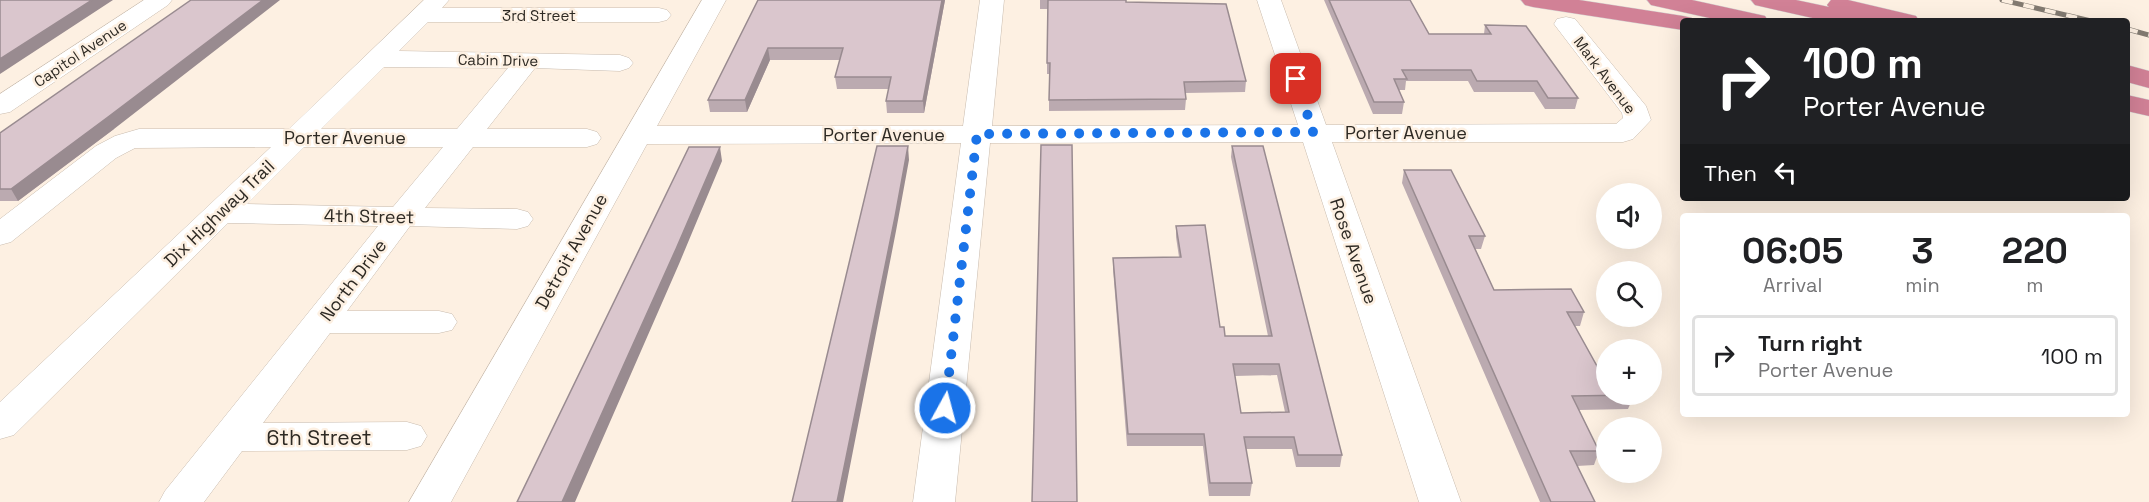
<!DOCTYPE html>
<html lang="en">
<head>
<meta charset="utf-8">
<style>
	body { margin:0; font-family:"Space Grotesk",sans-serif; background:#f2f2f2; color:#202124; height:100vh; display:flex; flex-direction:column; font-size:22px; white-space:nowrap }
	* { box-sizing:border-box; margin:0 }
	p { font-size:20px; color:#757577 }
	.icon { flex:none; width:33px; height:33px; fill:none; stroke:currentColor; stroke-width:2; stroke-linecap:round; stroke-linejoin:round }
	.map { position:relative; flex:1; overflow:hidden }
	.side { position:absolute; left:1680px; top:213px; width:450px; height:204px; display:flex; flex-direction:column; background:#fff; border-radius:6px; box-shadow:0 6px 24px #0002 }
	.side>* { flex:none }
	.banner { position:absolute; left:1680px; top:18px; width:450px; height:183px; border-radius:6px; box-shadow:0 6px 24px #0002; background:#202124; color:#fff; overflow:hidden }
	.controls { position:absolute; left:1596px; top:183px; display:grid; gap:12px }
	.controls a { display:grid; place-items:center; width:66px; height:66px; border-radius:50%; background:#fff; box-shadow:0 6px 24px #0002; font-size:30px }
	.pin { position:absolute; display:grid; place-items:center; width:51px; height:51px; color:#fff; margin:-26px; border-radius:12px; box-shadow:0 3px 9px #0006 }
	.me { position:absolute; width:66px; margin:-33px; rotate:7deg; stroke-linejoin:round; filter:drop-shadow(0 0 4px #0008) }
	.turn { display:flex; align-items:center; gap:21px; height:126px; padding:0 24px; font-size:27px }
	.turn .icon { width:78px; height:78px; stroke-width:2.5 }
	.turn b { display:block; font-size:42px; line-height:51px }
	.then { display:flex; align-items:center; height:57px; padding:0 24px; background:#0003; gap:12px; font-size:22px }
	.eta { display:flex; justify-content:space-evenly; align-items:center; height:102px; text-align:center }
	.eta b { font-size:36px; font-weight:800; line-height:42px }
	ul { padding:0; list-style:none }
	li { display:flex; align-items:center; gap:18px; height:81px; margin:0 12px 9px; padding:0 12px; border:3px solid #e0e0e0; border-radius:6px }
	li div { flex:1 }
	li b { display:block; font-size:22px }
	li em { font-style:normal }
	.map>svg:first-child { display:block }
	.lines { fill:none; stroke-linecap:round; stroke-linejoin:round }
	.minor-casing { stroke:#c8bbae; stroke-width:1 }
	.motorway-casing { stroke:#d5d4d3; stroke-width:1 }
	.minor { fill:#fff; fill-rule:evenodd }
	.motorway { fill:#d18196; fill-rule:evenodd }
	.rail-casing { stroke:#827a71; stroke-width:5 }
	.rail { stroke:#fdf0e2; stroke-width:4; stroke-dasharray:11; stroke-linecap:butt }
	.wall { fill:#bbaab0; fill-rule:evenodd }
	.shaded-wall { fill:#998b90 }
	.building { fill:#dac6cd; stroke:#998b90; stroke-width:1.5; fill-rule:evenodd }
	.route { stroke:#1a73e8; stroke-width:10; stroke-dasharray:0 18 }
	.labels { text-anchor:middle; dominant-baseline:central; stroke-width:5; stroke-linejoin:round; paint-order:stroke }
	.far-street-label { font-size:15px; fill:#2e2a24; stroke:#fdf0e2 }
	.street-label { font-size:18px; fill:#2e2a24; stroke:#fdf0e2 }
	.near-street-label { font-size:21px; fill:#2e2a24; stroke:#fdf0e2 }
</style>
</head>
<body>
<div class="map">
<svg width="2149" height="502" viewBox="0 0 2149 502">
	<rect width="100%" height="100%" fill="#fdf0e2"/>
	<g class="lines">
		<g class="minor-casing">
			<path id="minor" d="M 144,0 L 172,0 L 168,5 L 10,112 L 0,114 L 0,94 Z
				M 424,0 L 449,0 L 442,8 L 659,8 L 667,10 L 671,15 L 667,20 L 659,22 L 428,22 L 399,51 L 620,55 L 629,58 L 633,63 L 629,68 L 620,71 L 535,68 L 487,129 L 587,129 L 597,132 L 601,138 L 597,144 L 587,147 L 473,147 L 425,208 L 517,209 L 528,212 L 533,219 L 528,226 L 517,229 L 410,226 L 347,311 L 439,311 L 452,314 L 457,322 L 452,330 L 439,333 L 330,333 L 263,423 L 407,422 L 421,426 L 427,436 L 421,446 L 407,450 L 242,451 L 204,502 L 159,502 L 165,491 L 378,226 L 228,223 L 14,435 L 0,439 L 0,402 L 271,147 L 135,148 L 116,158 L 11,242 L 0,245 L 0,219 L 96,146 L 115,136 L 139,129 L 289,129 ZM 384,67 L 508,68 L 457,129 L 321,129 ZM 304,147 L 443,147 L 393,207 L 247,204 Z
				M 702,0 L 726,0 L 657,126 L 963,126 L 980,0 L 1004,0 L 992,126 L 1298,125 L 1257,0 L 1281,0 L 1326,125 L 1616,124 L 1623,118 L 1622,113 L 1554,24 L 1557,19 L 1566,17 L 1575,19 L 1646,106 L 1651,120 L 1633,139 L 1623,142 L 1332,142 L 1461,502 L 1419,502 L 1303,142 L 990,143 L 955,502 L 913,502 L 961,143 L 647,144 L 451,502 L 409,502 Z"/>
		</g>
		<g class="motorway-casing">
			<path id="motorway" d="M 1521,0 L 1579,0 L 1683,16 L 1692,18 L 1694,21 L 1683,21 L 1683,30 L 1533,7 L 1525,5 Z
				M 1647,0 L 1692,0 L 1765,16 L 1768,21 L 1723,21 L 1651,5 Z
				M 1751,0 L 1796,0 L 1829,7 L 1827,5 L 1831,0 L 1848,0 L 1916,16 L 1919,21 L 1826,21 L 1755,5 Z
				M 2127,65 L 2149,71 L 2149,88 L 2127,82 Z
				M 2127,95 L 2149,100 L 2149,116 L 2127,111 Z"/>
		</g>
		<use href="#minor" class="minor"/>
		<use href="#motorway" class="motorway"/>
		<g class="rail-casing">
			<path id="rail" d="M 2002,0 L 2091,21
				M 2127,29 L 2149,35"/>
		</g>
		<use href="#rail" class="rail"/>
	</g>
	<path class="wall" d="M 758,0 L 945,0 L 924,113 L 887,113 L 886,101 L 889,89 L 837,89 L 835,77 L 840,60 L 770,60 L 747,112 L 710,112 L 708,100 Z
		M 1040,0 L 1126,0 L 1126,2 L 1246,81 L 1245,92 L 1185,93 L 1186,99 L 1185,110 L 1049,111 L 1049,74 L 1047,74 L 1047,63 L 1048,9 L 1040,9 Z
		M 1324,0 L 1410,0 L 1429,34 L 1484,34 L 1485,25 L 1578,98 L 1575,109 L 1545,109 L 1534,92 L 1474,92 L 1468,81 L 1406,81 L 1405,90 L 1399,90 L 1404,102 L 1402,114 L 1373,114 Z
		M 114,129 L 18,201 L 0,201 L 0,133 Z
		M 1232,146 L 1342,455 L 1340,467 L 1296,467 L 1292,449 L 1246,449 L 1252,483 L 1250,496 L 1209,496 L 1203,446 L 1127,446 L 1113,269 L 1113,258 L 1179,257 L 1176,237 L 1176,226 L 1220,327 L 1225,336 L 1268,336 L 1231,157 ZM 1277,375 L 1285,412 L 1241,413 L 1235,376 Z
		M 1404,170 L 1485,236 L 1481,249 L 1475,249 L 1494,290 L 1584,312 L 1580,326 L 1574,326 L 1597,366 L 1634,395 L 1628,409 L 1579,410 L 1599,451 L 1594,465 L 1577,466 L 1595,502 L 1540,502 L 1402,183 Z"/>
	<path class="shaded-wall" d="M 92,0 L 113,0 L 0,74 L 0,59 Z
		M 263,0 L 280,0 L 114,129 L 18,201 L 11,189 Z
		M 942,0 L 945,0 L 924,113 L 923,101 Z
		M 768,48 L 770,60 L 747,112 L 745,100 Z
		M 908,146 L 909,160 L 896,231 L 843,502 L 837,502 Z
		M 720,147 L 722,161 L 679,264 L 575,502 L 562,502 Z"/>
	<path class="building" d="M 0,0 L 92,0 L 0,59 Z
		M 191,0 L 263,0 L 108,117 L 11,189 L 0,189 L 0,133 Z
		M 758,0 L 942,0 L 923,101 L 886,101 L 891,77 L 835,77 L 843,48 L 768,48 L 745,100 L 708,100 Z
		M 1048,0 L 1126,0 L 1126,2 L 1226,4 L 1246,81 L 1184,82 L 1186,99 L 1049,100 L 1050,63 L 1047,63 Z
		M 1329,0 L 1410,0 L 1429,34 L 1491,34 L 1485,25 L 1526,26 L 1578,98 L 1548,98 L 1537,81 L 1477,81 L 1471,70 L 1402,70 L 1407,79 L 1394,79 L 1404,102 L 1374,102 Z
		M 1041,145 L 1072,145 L 1077,502 L 1032,502 Z
		M 877,146 L 908,146 L 895,217 L 837,502 L 792,502 Z
		M 1232,146 L 1263,146 L 1342,455 L 1298,455 L 1294,437 L 1244,437 L 1252,483 L 1210,483 L 1204,434 L 1128,434 L 1113,258 L 1181,257 L 1176,226 L 1205,225 L 1220,327 L 1224,327 L 1225,336 L 1272,336 ZM 1233,364 L 1279,364 L 1289,412 L 1241,413 Z
		M 689,147 L 720,147 L 676,249 L 562,502 L 517,502 Z
		M 1404,170 L 1451,170 L 1485,236 L 1469,236 L 1494,290 L 1571,289 L 1584,312 L 1567,312 L 1597,366 L 1606,366 L 1606,394 L 1634,395 L 1572,396 L 1599,451 L 1570,451 L 1595,502 L 1551,502 Z"/>
	<g class="lines">
		<path class="route" d="M 945,408 L 977,134 L 1313,132 L 1296,79"/>
	</g>
	<g class="labels">
		<g class="far-street-label">
			<text x="539" y="15">3rd Street</text>
			<text transform="translate(80 53) rotate(-34)">Capitol Avenue</text>
			<text transform="translate(498 60) rotate(1)">Cabin Drive</text>
			<text transform="translate(1605 75) rotate(53)">Mark Avenue</text>
		</g>
		<g class="street-label">
			<text x="1406" y="132">Porter Avenue</text>
			<text x="884" y="134">Porter Avenue</text>
			<text x="345" y="137">Porter Avenue</text>
			<text transform="translate(219 213) rotate(-44)">Dix Highway Trail</text>
			<text transform="translate(369 216) rotate(1)">4th Street</text>
			<text transform="translate(571 251) rotate(-61)">Detroit Avenue</text>
			<text transform="translate(1354 251) rotate(71)">Rose Avenue</text>
			<text transform="translate(353 280) rotate(-53)">North Drive</text>
		</g>
		<g class="near-street-label">
			<text x="319" y="437">6th Street</text>
		</g>
	</g>
</svg>
<div class="controls">
<a><svg class="icon" aria-label="sound" viewBox="0 0 24 24"><path d="M4 9h4l5-4v14l-5-4H4zM17 9q2 3 0 6"/></svg></a>
<a><svg class="icon" aria-label="search" viewBox="0 0 24 24"><circle cx="10" cy="10" r="6"/><path d="M15 15l6 6"/></svg></a>
<a>+</a>
<a>−</a>
</div>
<div class="pin" style="left:1296px;top:79px;background:#d93025"><svg class="icon" aria-label="arrive" viewBox="0 0 24 24"><path d="M6 21V4h12l-3 4 3 4H6"/></svg></div>
<svg class="me" style="left:945px;top:408px" viewBox="-20 -20 40 40"><circle r="17" fill="#1a73e8" stroke="#fff" stroke-width="3"/><path d="M0-11L8 9 0 5-8 9z" fill="#fff"/></svg>
<div class="banner">
<div class="turn"><svg class="icon" aria-label="right" viewBox="0 0 24 24"><path d="M7 20v-9h11M14 6l5 5-5 5"/></svg><div><b>100 m</b>Porter Avenue</div></div>
<div class="then">Then<svg class="icon" aria-label="left" viewBox="0 0 24 24"><path d="M17 20v-9H6M10 6l-5 5 5 5"/></svg></div>
</div>
<section class="side">
<div class="eta">
<div><b>06:05</b><p>Arrival</p></div>
<div><b>3</b><p>min</p></div>
<div><b>220</b><p>m</p></div>
</div>
<ul>
<li><svg class="icon" aria-label="right" viewBox="0 0 24 24"><path d="M7 20v-9h11M14 6l5 5-5 5"/></svg><div><b>Turn right</b><p>Porter Avenue</p></div><em>100 m</em></li>
</ul>
</section>
</div>
</body>
</html>
